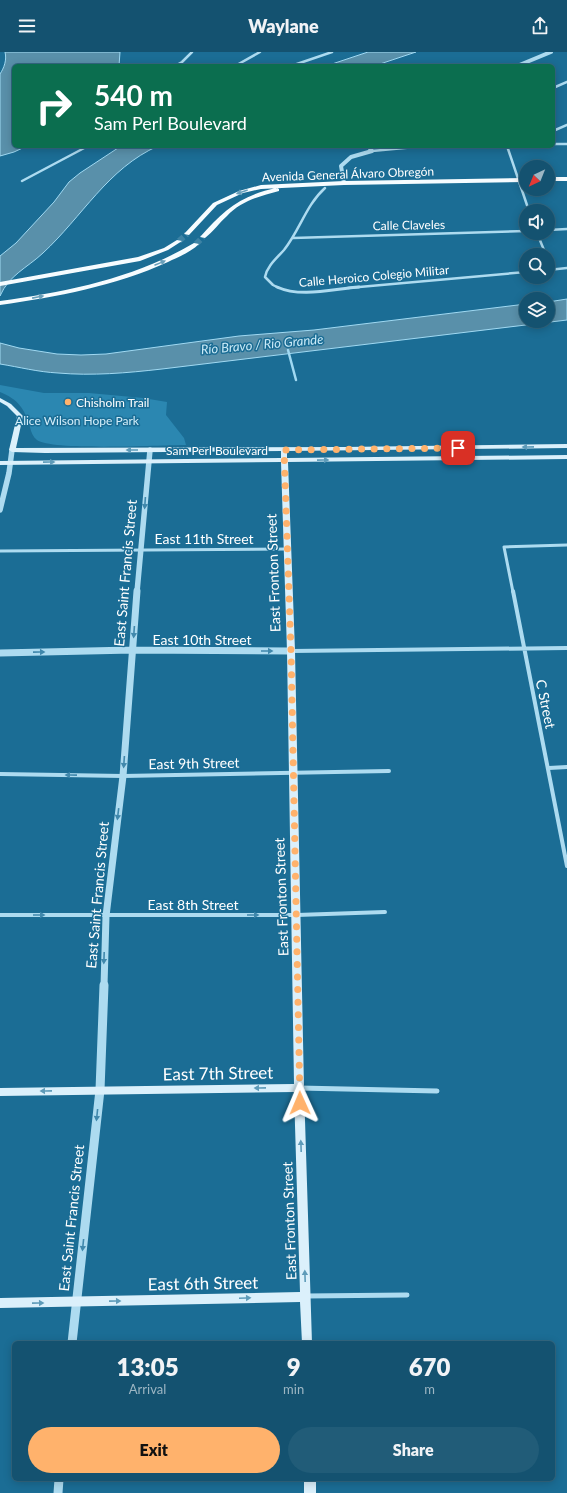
<!DOCTYPE html>
<html lang="en">
<head>
<meta charset="utf-8">
<style>
	body { margin:0; font-family:Lato,sans-serif; background:#215c78; color:#f1f3f6; height:100vh; display:flex; flex-direction:column; font-size:15px; white-space:nowrap }
	* { box-sizing:border-box; margin:0 }
	p { font-size:13px; color:#9db6c3 }
	.icon { flex:none; width:22px; height:22px; fill:none; stroke:currentColor; stroke-width:2; stroke-linecap:round; stroke-linejoin:round }
	.map { position:relative; flex:1; overflow:hidden }
	.drawer { position:absolute; left:12px; top:1289px; width:543px; height:140px; display:flex; flex-direction:column; background:#145270; border-radius:6px; box-shadow:0 2px 10px #0003,0 0 0 1px #336983 }
	.drawer>* { flex:none }
	.banner { position:absolute; left:12px; top:12px; width:543px; height:84px; border-radius:6px; box-shadow:0 2px 10px #0003,0 0 0 1px #336983; background:#0b6e4f; color:#fff; overflow:hidden }
	.needle { width:26px; rotate:223deg }
	.buttons { position:absolute; left:519px; top:108px; display:grid; gap:8px }
	.buttons a { display:grid; place-items:center; width:36px; height:36px; border-radius:50%; background:#145270; box-shadow:0 2px 10px #0003,0 0 0 1px #336983; font-size:20px }
	.pin { position:absolute; display:grid; place-items:center; width:34px; height:34px; color:#fff; margin:-17px; border-radius:8px; box-shadow:0 2px 6px #0006 }
	.me { position:absolute; width:44px; margin:-22px; rotate:359deg; stroke-linejoin:round; filter:drop-shadow(0 0 3px #0008) }
	.turn { display:flex; align-items:center; gap:14px; height:84px; padding:0 16px; font-size:18px }
	.turn .icon { width:52px; height:52px; stroke-width:2.5 }
	.turn b { display:block; font-size:28px; line-height:34px }
	.eta { display:flex; justify-content:space-evenly; align-items:center; height:68px; text-align:center }
	.eta b { font-size:24px; font-weight:800; line-height:28px }
	.action { display:flex; gap:8px; margin-top:auto; padding:8px 16px }
	.action a { flex:1; height:46px; border-radius:24px; background:#ffb26c; color:#111; font-size:16px; font-weight:800; line-height:46px; text-align:center }
	.action a+a { background:#215c78; color:#f1f3f6 }
	header { display:flex; justify-content:space-between; align-items:center; height:52px; padding:0 16px; background:#145270; font-size:18px; font-weight:800 }
	.map>svg:first-child { display:block }
	.green { fill:#2b87b1 }
	.water { fill:#5990aa; stroke:#a0d9f2 }
	.lines { fill:none; stroke-linecap:round; stroke-linejoin:round }
	.stream { stroke:#a0d9f2; stroke-width:2.5 }
	.primary-tunnel { stroke:#3d83a5; stroke-width:6; stroke-dasharray:6 3; stroke-linecap:butt }
	.minor-far3 { stroke:#addbf0; stroke-width:2.5 }
	.minor-far2 { stroke:#addbf0; stroke-width:3 }
	.minor-far1 { stroke:#addbf0; stroke-width:4 }
	.minor { stroke:#addbf0; stroke-width:5 }
	.tertiary-far3 { stroke:#addbf0; stroke-width:4 }
	.tertiary-far2 { stroke:#addbf0; stroke-width:5.5 }
	.tertiary-far1 { stroke:#addbf0; stroke-width:7 }
	.tertiary { stroke:#addbf0; stroke-width:9 }
	.secondary { fill:#dbf0fb; fill-rule:evenodd }
	.primary { fill:#f6fcff; fill-rule:evenodd }
	.oneway { fill:#689fba }
	.oneway2 { fill:#5e9bb9 }
	.oneway3 { fill:#4088ac }
	.route { stroke:#ffb26c; stroke-width:7; stroke-dasharray:0 12.6 }
	.poi-dot { fill:#ffb26c; stroke:#1b6d95; stroke-width:1.5 }
	.labels { text-anchor:middle; dominant-baseline:central; stroke-width:3; stroke-linejoin:round; paint-order:stroke }
	.far-street-label { font-size:12px; fill:#fff; stroke:#1b6d95 }
	.far-poi-label { font-size:12px; fill:#fff; stroke:#1b6d95; text-anchor:start }
	.far-park-label { font-size:12px; fill:#d4effb; stroke:#1b6d95 }
	.far-water-label { font-size:13px; font-style:italic; fill:#cbebf8; stroke:#1b6d95 }
	.street-label { font-size:14px; fill:#fff; stroke:#1b6d95 }
	.near-street-label { font-size:17px; fill:#fff; stroke:#1b6d95 }
</style>
</head>
<body>
<header><svg class="icon" aria-label="menu" viewBox="0 0 24 24"><path d="M4 6h16M4 12h16M4 18h16"/></svg>Waylane<svg class="icon" aria-label="share" viewBox="0 0 24 24"><path d="M12 15V3M7 8l5-5 5 5M5 13v7h14v-7"/></svg></header>
<div class="map">
<svg width="567" height="1441" viewBox="0 0 567 1441">
	<rect width="100%" height="100%" fill="#1b6d95"/>
	<path class="green" d="M 0,333 L 44,341 L 89,341 L 143,346 L 167,350 L 166,363 L 184,386 L 186,393 C 161,393 52,399 37,388 C 33,385 31,380 30,375 C 24,356 19,348 0,340 Z"/>
	<path class="water" d="M 5,0 L 120,0 L 119,14 L 14,14 L 14,94 L 27,94 L 14,100 L 0,104 L 0,22 C 4,16 7,8 5,0 Z
		M 368,0 L 416,0 L 374,14 L 326,14 Z
		M 121,94 L 158,94 C 108,116 82,165 43,201 C 27,216 9,223 0,244 L 0,204 L 16,191 L 54,150 L 69,130 L 80,121 Z
		M 567,247 L 567,268 L 162,317 C 127,321 92,324 58,321 C 38,320 19,315 0,312 L 0,291 L 19,296 L 57,302 L 81,303 L 106,302 L 239,284 L 314,278 L 526,252 L 526,269 L 548,269 L 548,250 Z"/>
	<g class="lines">
		<path class="stream" d="M 288,298 L 296,328"/>
		<path class="primary-tunnel" d="M 179,189 L 187,182
			M 196,192 L 203,185"/>
		<path class="minor-far3" d="M 175,14 L 182,10 L 192,0
			M 235,14 L 260,0
			M 291,14 L 332,0
			M 553,36 L 567,30
			M 553,79 L 567,73
			M 553,92 L 567,92
			M 507,94 L 529,159
			M 372,99 L 426,94
			M 22,129 L 88,94
			M 548,178 L 567,177
			M 537,181 L 546,203
			M 293,186 L 526,179
			M 548,207 L 553,217
			M 548,218 L 567,216
			M 279,236 L 273,233 L 265,225 C 267,214 277,206 284,198 C 300,178 306,153 325,136
			M 348,236 L 526,220"/>
		<path class="minor-far2" d="M 277,235 C 301,246 333,237 359,235
			M 0,499 L 287,497
			M 513,540 L 504,495 L 567,493"/>
		<path class="minor-far1" d="M 513,539 L 567,814
			M 291,599 L 567,596
			M 549,716 L 567,715
			M 0,722 L 123,724 L 389,719
			M 0,863 L 297,863 L 385,860"/>
		<path class="minor" d="M 299,1036 L 437,1039
			M 306,1244 L 407,1243"/>
		<path class="tertiary-far3" d="M 517,14 L 551,0
			M 344,131 L 341,114 L 351,105 L 372,99 L 368,94"/>
		<path class="tertiary-far2" d="M 0,458 L 9,421 L 12,398
			M 137,540 L 150,398"/>
		<path class="tertiary-far1" d="M 0,601 L 132,598 L 291,599
			M 104,934 L 106,864 L 123,724 L 137,539"/>
		<path class="tertiary" d="M 72,1291 L 100,1038 L 104,933
			M 58,1441 L 59,1427"/>
		<path class="secondary" d="M 0,346 L 11,352 L 23,364 L 16,396 L 344,395 L 567,392 L 567,396 L 287,399 L 287,406 L 567,403 L 567,407 L 288,410 L 295,599 L 304,1036 L 312,1291 L 302,1291 L 300,1250 L 0,1256 L 0,1246 L 300,1240 L 294,1040 L 0,1044 L 0,1036 L 294,1032 L 287,599 L 281,410 L 0,413 L 0,409 L 281,406 L 281,399 L 45,401 L 12,400 L 9,398 L 17,364 L 7,354 L 0,350 Z
			M 304,1427 L 316,1427 L 316,1441 L 304,1441 Z"/>
		<path class="primary" d="M 548,125 L 567,125 L 567,129 L 548,129 Z
			M 526,126 L 526,130 L 344,133 L 261,137 L 243,141 L 217,153 L 189,183 L 184,182 L 213,151 L 239,139 L 261,133 L 344,129 Z
			M 277,136 L 279,137 L 279,139 C 260,144 241,149 227,164 C 219,171 213,180 205,186 L 200,185 C 224,158 241,143 277,136 Z
			M 177,188 L 182,189 L 168,198 L 140,209 L 0,234 L 0,230 L 138,205 L 164,196 Z
			M 194,191 L 199,192 C 191,200 178,205 168,210 C 115,234 57,245 0,253 L 0,249 C 67,240 135,226 194,191 Z"/>
	</g>
	<defs><path id="oneway-solid" d="M-6-.8H1V-3.2L6.5 0L1 3.2V.8H-6Z"/></defs>
	<g class="oneway">
		<use href="#oneway-solid" transform="translate(242 140) rotate(161)"/>
		<use href="#oneway-solid" transform="translate(160 211) rotate(-22)"/>
		<use href="#oneway-solid" transform="translate(38 245) rotate(-11)"/>
	</g>
	<g class="oneway2">
		<use href="#oneway-solid" transform="translate(528 395) rotate(179)"/>
		<use href="#oneway-solid" transform="translate(132 398) rotate(180)"/>
		<use href="#oneway-solid" transform="translate(323 408) rotate(-1)"/>
		<use href="#oneway-solid" transform="translate(49 410) rotate(-1)"/>
		<use href="#oneway-solid" transform="translate(260 1036) rotate(179)"/>
		<use href="#oneway-solid" transform="translate(46 1039) rotate(179)"/>
		<use href="#oneway-solid" transform="translate(301 1094) rotate(-92)"/>
		<use href="#oneway-solid" transform="translate(305 1224) rotate(-92)"/>
		<use href="#oneway-solid" transform="translate(245 1246) rotate(-2)"/>
		<use href="#oneway-solid" transform="translate(115 1249) rotate(-1)"/>
		<use href="#oneway-solid" transform="translate(38 1251) rotate(-1)"/>
	</g>
	<g class="oneway3">
		<use href="#oneway-solid" transform="translate(145 451) rotate(94)"/>
		<use href="#oneway-solid" transform="translate(134 580) rotate(94)"/>
		<use href="#oneway-solid" transform="translate(267 599)"/>
		<use href="#oneway-solid" transform="translate(39 600) rotate(-1)"/>
		<use href="#oneway-solid" transform="translate(124 710) rotate(94)"/>
		<use href="#oneway-solid" transform="translate(71 723) rotate(-179)"/>
		<use href="#oneway-solid" transform="translate(118 762) rotate(97)"/>
		<use href="#oneway-solid" transform="translate(39 863)"/>
		<use href="#oneway-solid" transform="translate(253 863)"/>
		<use href="#oneway-solid" transform="translate(104 906) rotate(92)"/>
		<use href="#oneway-solid" transform="translate(97 1063) rotate(96)"/>
		<use href="#oneway-solid" transform="translate(83 1193) rotate(96)"/>
	</g>
	<g class="lines">
		<path class="route" d="M 300,1051 L 291,599 L 284,398 L 458,396"/>
	</g>
	<circle class="poi-dot" cx="68" cy="350" r="4"/>
	<g class="labels">
		<g class="far-street-label">
			<text transform="translate(348 122) rotate(-2)">Avenida General Álvaro Obregón</text>
			<text transform="translate(409 173) rotate(-1)">Calle Claveles</text>
			<text transform="translate(374 224) rotate(-5)">Calle Heroico Colegio Militar</text>
			<text x="217" y="398">Sam Perl Boulevard</text>
		</g>
		<g class="far-poi-label">
			<text x="76" y="350">Chisholm Trail</text>
		</g>
		<g class="far-park-label">
			<text x="77" y="368">Alice Wilson Hope Park</text>
		</g>
		<g class="far-water-label">
			<text transform="translate(262 292) rotate(-5)">Río Bravo / Rio Grande</text>
		</g>
		<g class="street-label">
			<text x="204" y="486">East 11th Street</text>
			<text transform="translate(125 521) rotate(-85)">East Saint Francis Street</text>
			<text transform="translate(273 521) rotate(-92)">East Fronton Street</text>
			<text x="202" y="587">East 10th Street</text>
			<text transform="translate(546 652) rotate(78)">C Street</text>
			<text transform="translate(194 711) rotate(-1)">East 9th Street</text>
			<text transform="translate(97 843) rotate(-85)">East Saint Francis Street</text>
			<text transform="translate(281 845) rotate(-92)">East Fronton Street</text>
			<text x="193" y="852">East 8th Street</text>
			<text transform="translate(71 1166) rotate(-84)">East Saint Francis Street</text>
			<text transform="translate(289 1169) rotate(-92)">East Fronton Street</text>
		</g>
		<g class="near-street-label">
			<text transform="translate(218 1021) rotate(-1)">East 7th Street</text>
			<text transform="translate(203 1231) rotate(-1)">East 6th Street</text>
		</g>
	</g>
</svg>
<div class="buttons">
<a><svg class="needle" viewBox="-14 -14 28 28"><path d="M0-13l5 13h-10z" fill="#e53935"/><path d="M0 13l5-13h-10z" fill="#9db6c3"/></svg></a>
<a><svg class="icon" aria-label="sound" viewBox="0 0 24 24"><path d="M4 9h4l5-4v14l-5-4H4zM17 9q2 3 0 6"/></svg></a>
<a><svg class="icon" aria-label="search" viewBox="0 0 24 24"><circle cx="10" cy="10" r="6"/><path d="M15 15l6 6"/></svg></a>
<a><svg class="icon" aria-label="layers" viewBox="0 0 24 24"><path d="M12 4l9 5-9 5-9-5zM3 14l9 5 9-5"/></svg></a>
</div>
<div class="pin" style="left:458px;top:396px;background:#d93025"><svg class="icon" aria-label="arrive" viewBox="0 0 24 24"><path d="M6 21V4h12l-3 4 3 4H6"/></svg></div>
<svg class="me" style="left:300px;top:1051px" viewBox="-20 -20 40 40"><path d="M0-17L14 15 0 8-14 15z" fill="#ffb26c" stroke="#fff" stroke-width="4"/></svg>
<div class="banner">
<div class="turn"><svg class="icon" aria-label="right" viewBox="0 0 24 24"><path d="M7 20v-9h11M14 6l5 5-5 5"/></svg><div><b>540 m</b>Sam Perl Boulevard</div></div>
</div>
<section class="drawer">
<div class="eta">
<div><b>13:05</b><p>Arrival</p></div>
<div><b>9</b><p>min</p></div>
<div><b>670</b><p>m</p></div>
</div>
<div class="action"><a>Exit</a><a>Share</a></div>
</section>
</div>
</body>
</html>
